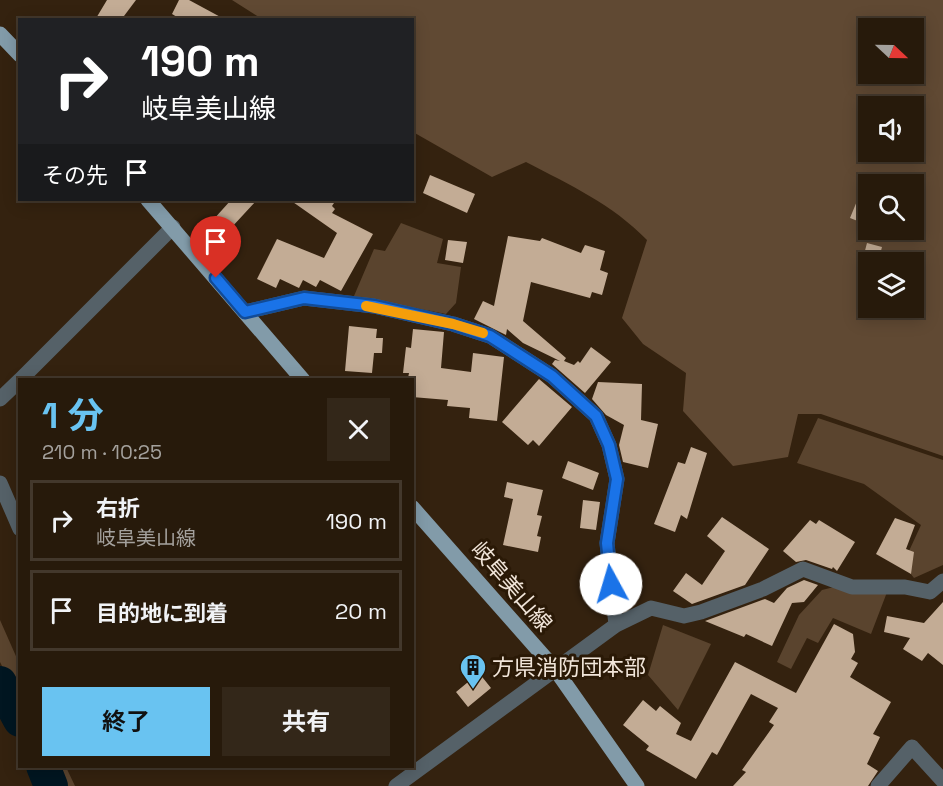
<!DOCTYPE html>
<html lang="ja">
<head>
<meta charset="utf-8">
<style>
	body { margin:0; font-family:"Space Grotesk","Noto Sans JP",sans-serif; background:#332719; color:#f1f3f6; height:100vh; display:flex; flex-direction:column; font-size:22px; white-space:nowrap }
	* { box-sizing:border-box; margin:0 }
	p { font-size:20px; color:#a4a19d }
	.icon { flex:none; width:33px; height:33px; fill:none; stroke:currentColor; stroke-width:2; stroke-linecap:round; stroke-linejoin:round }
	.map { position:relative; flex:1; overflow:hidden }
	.details { position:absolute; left:18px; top:378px; width:396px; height:390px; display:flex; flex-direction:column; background:#271a0b; border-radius:0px; box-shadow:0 3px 15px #0003,0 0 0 2px #43382c }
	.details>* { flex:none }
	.top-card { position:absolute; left:18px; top:18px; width:396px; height:183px; border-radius:0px; box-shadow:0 3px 15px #0003,0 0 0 2px #43382c; background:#202124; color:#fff; overflow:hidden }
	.needle { width:39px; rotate:112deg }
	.fabs { position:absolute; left:858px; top:18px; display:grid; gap:12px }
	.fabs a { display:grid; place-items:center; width:66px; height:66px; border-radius:0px; background:#271a0b; box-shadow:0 3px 15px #0003,0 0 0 2px #43382c; font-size:30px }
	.pin { position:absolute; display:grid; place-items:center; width:51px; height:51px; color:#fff; margin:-62px -26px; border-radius:50% 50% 50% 0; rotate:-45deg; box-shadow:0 0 6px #0007 }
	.pin .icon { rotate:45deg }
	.me { position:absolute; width:66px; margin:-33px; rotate:354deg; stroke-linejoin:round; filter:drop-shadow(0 0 4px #0008) }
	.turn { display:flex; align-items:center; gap:21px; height:126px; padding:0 24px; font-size:27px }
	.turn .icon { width:78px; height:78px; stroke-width:2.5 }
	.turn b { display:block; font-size:42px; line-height:51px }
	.then { display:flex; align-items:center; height:57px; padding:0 24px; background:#0003; gap:12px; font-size:22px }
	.round { display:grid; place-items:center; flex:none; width:63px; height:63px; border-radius:0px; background:#332719 }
	.summary { display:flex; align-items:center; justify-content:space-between; height:102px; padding:0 24px }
	h1 { font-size:36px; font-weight:700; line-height:45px; color:#69c3f1 }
	.cta { display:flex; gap:12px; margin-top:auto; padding:12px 24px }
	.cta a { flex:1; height:69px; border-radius:0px; background:#69c3f1; color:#111; font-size:24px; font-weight:700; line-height:69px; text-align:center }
	.cta a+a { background:#332719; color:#f1f3f6 }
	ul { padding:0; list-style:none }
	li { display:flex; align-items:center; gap:18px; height:81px; margin:0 12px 9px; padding:0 12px; border:3px solid #43382c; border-radius:0px }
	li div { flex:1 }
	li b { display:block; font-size:22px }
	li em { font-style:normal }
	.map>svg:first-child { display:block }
	.green { fill:#5a442e }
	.forest { fill:#604933; fill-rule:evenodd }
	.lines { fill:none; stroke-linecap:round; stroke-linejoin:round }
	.river { stroke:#011621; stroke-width:34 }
	.building { fill:#c3ac95 }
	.minor { stroke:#556168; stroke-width:15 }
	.major { stroke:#829ba9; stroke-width:15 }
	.route-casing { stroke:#114b97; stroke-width:15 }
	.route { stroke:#1a73e8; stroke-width:10 }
	.slow { stroke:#f59e0b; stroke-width:10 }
	.labels { text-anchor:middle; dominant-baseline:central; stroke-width:6; stroke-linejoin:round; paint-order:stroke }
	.street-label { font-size:22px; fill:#f1e5d9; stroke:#2a1906 }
	.poi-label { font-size:22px; fill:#f1e5d9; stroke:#2a1906; text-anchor:start }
</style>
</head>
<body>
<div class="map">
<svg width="943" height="786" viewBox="0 0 943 786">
	<rect width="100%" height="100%" fill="#34220f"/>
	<path class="green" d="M 401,223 L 443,239 L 437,263 L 461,267 L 456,303 L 446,314 L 354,296 L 374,249 L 385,251 Z
		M 818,418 L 943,460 L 943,565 L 914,578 L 903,564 L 921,525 L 864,484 L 797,463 Z
		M 846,584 L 889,587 L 871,634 L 833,618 L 818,643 L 807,638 L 791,669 L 777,662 L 799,615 L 822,590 Z
		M 0,620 L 19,663 L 19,700 L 0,662 Z
		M 663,625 L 711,644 L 678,710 L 648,675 Z
		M 48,767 L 66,767 L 75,786 L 56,786 Z"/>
	<path class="forest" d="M 232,0 L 943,0 L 943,456 L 821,414 L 798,414 L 788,457 L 733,466 L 683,411 L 686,373 L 643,344 L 622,318 L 647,240 C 612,204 570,185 526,162 L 492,177 L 413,132 L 412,20 L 262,19 ZM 868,28 L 914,28 L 914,74 L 868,74 ZM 868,106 L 914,106 L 914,152 L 868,152 ZM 868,184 L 914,184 L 914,230 L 868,230 ZM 868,262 L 914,262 L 914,308 L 868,308 Z"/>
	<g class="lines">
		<path class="river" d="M 0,683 L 20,720
			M 43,766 L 51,786"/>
	</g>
	<path class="building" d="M 107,0 L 136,0 L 121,20 L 95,20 Z
		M 179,0 L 189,0 L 226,20 L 182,20 L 172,14 Z
		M 430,175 L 475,194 L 467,213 L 423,193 Z
		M 231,200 L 257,200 L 231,228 L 213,220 Z
		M 290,200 L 336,200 L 332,206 L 335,209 L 332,213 L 373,234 L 341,291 L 320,280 L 316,287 L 303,280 L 299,288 L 280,279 L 276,288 L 257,279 L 277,239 L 324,258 L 337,233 Z
		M 857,201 L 868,206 L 868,225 L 850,218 Z
		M 508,236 L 540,241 L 542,238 L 581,253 L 585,245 L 605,251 L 600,270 L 608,273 L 602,295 L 592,292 L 590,298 L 531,282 L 523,321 L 566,358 L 564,361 L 574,365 L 578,361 L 580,363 L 591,347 L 611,362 L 585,393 L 552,364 L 555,360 L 560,361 L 523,343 L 507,329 L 506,335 L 474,319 L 483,301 L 494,306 Z
		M 448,240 L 467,242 L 463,263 L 445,260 Z
		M 867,243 L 882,247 L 878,262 L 862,262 Z
		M 349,326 L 377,329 L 376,338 L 383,338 L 382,353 L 374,353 L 372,373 L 345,371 Z
		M 413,329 L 444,332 L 441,368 L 471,372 L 473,353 L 504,357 L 497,421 L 469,418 L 470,408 L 447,406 L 448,400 L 412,397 L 412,379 L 408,378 L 409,373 L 403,373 L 406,347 L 411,348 Z
		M 539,379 L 572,407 L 539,446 L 533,440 L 528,445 L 502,422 Z
		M 598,382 L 642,384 L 641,420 L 658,424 L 648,468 L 623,462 L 619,445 L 624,425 L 606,415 L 592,399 Z
		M 691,447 L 707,453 L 687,519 L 681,515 L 675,532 L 654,524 L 678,462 L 685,464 Z
		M 568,461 L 599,473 L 593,490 L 562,478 Z
		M 507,482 L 543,490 L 537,515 L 542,516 L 537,536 L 541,537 L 538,552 L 503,545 L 513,499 L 504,497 Z
		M 583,500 L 600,502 L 596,530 L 580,528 Z
		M 722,517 L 769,549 L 745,585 L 692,604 L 673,591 L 686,573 L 702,585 L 725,551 L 707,536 Z
		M 895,518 L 915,525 L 906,549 L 914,552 L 911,574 L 876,554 Z
		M 810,520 L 816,524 L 819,520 L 855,542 L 837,571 L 833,567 L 832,569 L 806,560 L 796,562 L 783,551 Z
		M 804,580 L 818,585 L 804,602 L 792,603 L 772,646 L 746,634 L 744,637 L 705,621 L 765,599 L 774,603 L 787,588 Z
		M 943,602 L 943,665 L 928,653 L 922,661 L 903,649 L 910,638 L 884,632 L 887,616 L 924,623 Z
		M 834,624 L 853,634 L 855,652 L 851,659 L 858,663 L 850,677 L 891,702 L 873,734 L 880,737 L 867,764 L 878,771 L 868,786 L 733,786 L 746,772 L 742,770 L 774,725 L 769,722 L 778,708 L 751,694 L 717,755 L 712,752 L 696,779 L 646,750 L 649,746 L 623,725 L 643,700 L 656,711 L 660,706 L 681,723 L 676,734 L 691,741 L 735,662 L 796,693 Z
		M 479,673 L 491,688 L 468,707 L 456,692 Z"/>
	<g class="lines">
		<path class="minor" d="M 245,312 L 304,298 L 374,306 L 453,324 L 490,336 L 552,376 L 596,416 L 609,445 L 617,479 L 607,543 L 616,625
			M 20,380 L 173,227
			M 0,399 L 20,380
			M 0,483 L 20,529
			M 396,786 L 616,625 L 651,608 L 684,616 L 701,612 L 763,589 L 803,569 L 852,587 L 905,587 L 930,592 L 943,581
			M 878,786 L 912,747 L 943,781"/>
		<path class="major" d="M 0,34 L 20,55
			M 148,200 L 303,380
			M 412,507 L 555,669 L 637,786"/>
	</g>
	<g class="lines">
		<g class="route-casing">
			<path id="route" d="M 216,278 L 245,312 L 304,298 L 374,306 L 453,324 L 490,336 L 552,376 L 596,416 L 609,445 L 617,479 L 607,543 L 611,584"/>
		</g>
		<use href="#route" class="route"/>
		<path class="slow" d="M 366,306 L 453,324 L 483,333"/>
	</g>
	<defs>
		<g id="building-pin" transform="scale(1.35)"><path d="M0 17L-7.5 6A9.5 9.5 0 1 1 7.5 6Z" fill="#69c3f1" stroke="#2a1906"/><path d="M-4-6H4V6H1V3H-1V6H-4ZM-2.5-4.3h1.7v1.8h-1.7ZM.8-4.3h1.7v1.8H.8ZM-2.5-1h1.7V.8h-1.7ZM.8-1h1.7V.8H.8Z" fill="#111"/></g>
	</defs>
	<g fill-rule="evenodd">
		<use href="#building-pin" x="473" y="667"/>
	</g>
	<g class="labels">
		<g class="street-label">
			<text transform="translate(512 586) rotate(49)">岐阜美山線</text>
		</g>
		<g class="poi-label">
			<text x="492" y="667">方県消防団本部</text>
		</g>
	</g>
</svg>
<div class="fabs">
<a><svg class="needle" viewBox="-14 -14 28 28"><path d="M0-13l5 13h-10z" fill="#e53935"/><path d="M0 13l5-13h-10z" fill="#a4a19d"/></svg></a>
<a><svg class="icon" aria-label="sound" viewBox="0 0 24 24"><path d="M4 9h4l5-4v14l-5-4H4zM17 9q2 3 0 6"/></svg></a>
<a><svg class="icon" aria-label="search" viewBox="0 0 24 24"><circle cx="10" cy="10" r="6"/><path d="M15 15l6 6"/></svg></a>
<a><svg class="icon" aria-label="layers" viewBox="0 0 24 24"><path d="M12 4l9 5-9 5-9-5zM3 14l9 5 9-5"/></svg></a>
</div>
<div class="pin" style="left:216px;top:278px;background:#d93025"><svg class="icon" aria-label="arrive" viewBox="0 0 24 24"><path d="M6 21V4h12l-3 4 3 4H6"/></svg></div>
<svg class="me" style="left:611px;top:584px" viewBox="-20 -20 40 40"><circle r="19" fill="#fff"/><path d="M0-13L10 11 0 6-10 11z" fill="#1a73e8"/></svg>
<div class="top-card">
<div class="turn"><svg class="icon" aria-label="right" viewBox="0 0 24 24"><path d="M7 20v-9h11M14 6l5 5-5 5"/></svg><div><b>190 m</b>岐阜美山線</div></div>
<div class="then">その先<svg class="icon" aria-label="arrive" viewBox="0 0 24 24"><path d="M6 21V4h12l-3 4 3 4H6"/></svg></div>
</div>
<section class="details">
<div class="summary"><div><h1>1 分</h1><p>210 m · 10:25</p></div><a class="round"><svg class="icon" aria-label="close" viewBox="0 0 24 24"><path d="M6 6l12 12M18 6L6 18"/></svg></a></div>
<ul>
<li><svg class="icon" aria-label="right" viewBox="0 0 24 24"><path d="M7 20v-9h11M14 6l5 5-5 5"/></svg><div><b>右折</b><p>岐阜美山線</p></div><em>190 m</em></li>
<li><svg class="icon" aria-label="arrive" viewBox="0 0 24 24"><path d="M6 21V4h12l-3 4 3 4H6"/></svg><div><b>目的地に到着</b></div><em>20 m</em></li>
</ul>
<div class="cta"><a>終了</a><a>共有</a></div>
</section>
</div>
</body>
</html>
